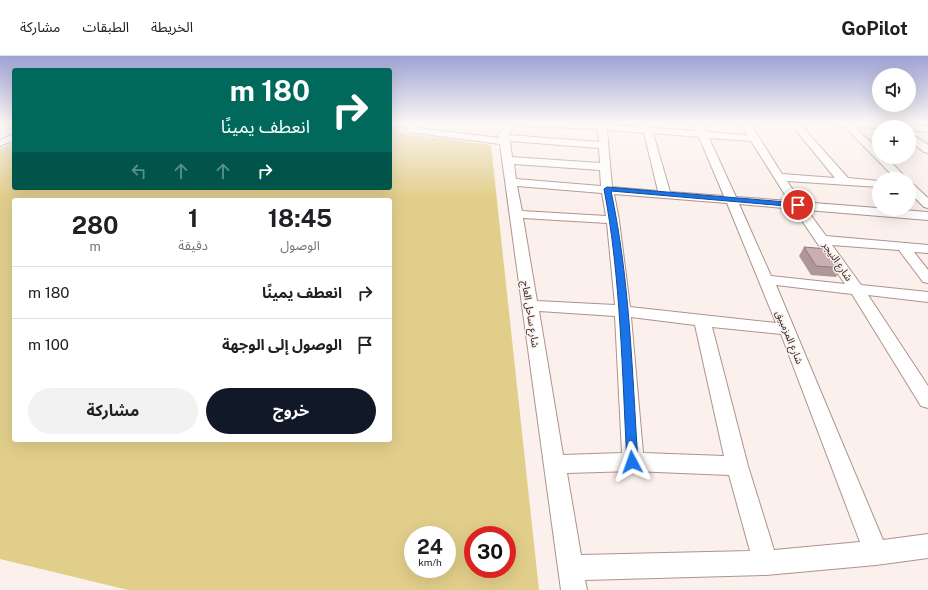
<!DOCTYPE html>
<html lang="ar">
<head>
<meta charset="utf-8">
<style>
	body { margin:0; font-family:"Public Sans","Noto Sans Arabic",sans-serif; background:#f2f2f2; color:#202124; direction:rtl; height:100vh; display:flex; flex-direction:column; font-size:15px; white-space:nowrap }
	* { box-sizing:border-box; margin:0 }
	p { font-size:13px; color:#757577 }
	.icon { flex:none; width:22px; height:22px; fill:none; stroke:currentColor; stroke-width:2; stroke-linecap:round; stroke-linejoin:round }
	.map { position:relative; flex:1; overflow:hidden; direction:ltr }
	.details { position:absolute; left:12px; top:142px; width:380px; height:244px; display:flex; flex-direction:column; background:#fff; border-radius:4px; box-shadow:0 4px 16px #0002; direction:rtl }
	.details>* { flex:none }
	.banner { position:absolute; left:12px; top:12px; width:380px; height:122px; border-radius:4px; box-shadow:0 4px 16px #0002; direction:rtl; background:#00695c; color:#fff; overflow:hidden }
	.buttons { position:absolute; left:872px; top:12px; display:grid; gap:8px }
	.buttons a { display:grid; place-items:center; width:44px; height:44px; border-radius:50%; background:#fff; box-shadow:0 4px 16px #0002; font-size:20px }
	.speed { position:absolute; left:404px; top:470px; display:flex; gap:8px; font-size:20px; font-weight:700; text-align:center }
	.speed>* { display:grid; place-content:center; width:52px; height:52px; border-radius:50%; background:#fff; box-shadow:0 4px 16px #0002; line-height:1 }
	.speed small { font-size:10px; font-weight:400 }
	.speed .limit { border:6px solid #d22; background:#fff; color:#111 }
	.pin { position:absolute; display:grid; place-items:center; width:34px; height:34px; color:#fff; margin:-17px; border:2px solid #fff; border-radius:50%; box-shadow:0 1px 4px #0007 }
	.me { position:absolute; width:44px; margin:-22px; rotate:356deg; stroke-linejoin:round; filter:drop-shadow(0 0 3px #0008) }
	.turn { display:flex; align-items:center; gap:14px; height:84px; padding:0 16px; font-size:18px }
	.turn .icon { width:52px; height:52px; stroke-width:2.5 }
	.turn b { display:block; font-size:28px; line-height:34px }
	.lanes { display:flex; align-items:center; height:38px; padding:0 16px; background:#0003; justify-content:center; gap:20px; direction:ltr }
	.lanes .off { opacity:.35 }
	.eta { display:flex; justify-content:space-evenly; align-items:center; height:68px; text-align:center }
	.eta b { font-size:24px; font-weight:700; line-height:28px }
	.button { display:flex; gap:8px; margin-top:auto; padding:8px 16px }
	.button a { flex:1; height:46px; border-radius:24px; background:#111827; color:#fff; font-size:16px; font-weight:700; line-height:46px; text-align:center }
	.button a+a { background:#f2f2f2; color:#202124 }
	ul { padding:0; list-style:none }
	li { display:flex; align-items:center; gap:12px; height:52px; padding:0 16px; border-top:1px solid #e0e0e0 }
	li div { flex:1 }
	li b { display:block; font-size:15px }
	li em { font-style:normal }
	header { display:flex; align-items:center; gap:24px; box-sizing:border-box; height:56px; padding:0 20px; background:#fff; border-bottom:1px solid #e0e0e0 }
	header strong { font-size:19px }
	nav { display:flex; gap:22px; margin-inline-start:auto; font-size:14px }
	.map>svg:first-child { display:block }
	.green { fill:#e2ce8b; fill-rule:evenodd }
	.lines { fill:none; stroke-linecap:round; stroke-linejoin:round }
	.minor-casing { stroke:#ae938b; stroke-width:2 }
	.minor { fill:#fff; fill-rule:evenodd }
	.wall { fill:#af9698 }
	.building { fill:#cbaeb1; stroke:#8e7a7c }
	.route { fill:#1a73e8; stroke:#114b97 }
	.labels { text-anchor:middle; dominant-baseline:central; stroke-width:3; stroke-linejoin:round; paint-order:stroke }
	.street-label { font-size:10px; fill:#2f2421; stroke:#fbf0ec }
</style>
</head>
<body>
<header>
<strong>GoPilot</strong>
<nav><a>الخريطة</a><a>الطبقات</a><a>مشاركة</a></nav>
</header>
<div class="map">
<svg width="928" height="534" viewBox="0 0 928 534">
	<rect width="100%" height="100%" fill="#fbf0ec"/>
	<path class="green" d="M 390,67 L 407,67 L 396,76 L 491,89 L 539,534 L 128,534 L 0,503 L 0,93 L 14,86 L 14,132 L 390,132 ZM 14,144 L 390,144 L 390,384 L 14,384 ZM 413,479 L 447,479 L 447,513 L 413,513 ZM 473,479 L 507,479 L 507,513 L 473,513 Z"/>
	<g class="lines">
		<g class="minor-casing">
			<path id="minor" d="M 412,67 L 422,67 L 418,72 L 499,82 L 498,78 L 509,67 L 518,67 L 508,79 L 599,86 L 598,73 L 527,70 L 523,67 L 607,67 L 607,69 L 643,71 L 642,67 L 651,67 L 652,72 L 697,75 L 694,67 L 703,67 L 706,76 L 748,79 L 741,67 L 750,67 L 782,118 L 835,122 L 790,67 L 799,67 L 848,122 L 879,125 L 879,131 L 787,125 L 801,146 L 928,156 L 928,164 L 807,154 L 826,180 L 928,189 L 928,197 L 914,196 L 928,214 L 928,227 L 923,226 L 899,194 L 832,189 L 861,229 L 928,236 L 928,246 L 868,239 L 928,330 L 928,352 L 921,350 L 852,238 L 776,229 L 883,484 L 928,478 L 928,502 L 876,509 L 766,519 L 585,524 L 587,534 L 561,534 L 500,88 L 409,76 L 406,73 ZM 607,74 L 644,77 L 658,135 L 612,131 ZM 653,77 L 699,81 L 724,140 L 670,136 ZM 709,82 L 751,85 L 789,145 L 736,141 ZM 510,85 L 599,92 L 600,107 L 512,101 ZM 514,108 L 600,114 L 601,130 L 516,123 ZM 517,130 L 602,137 L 606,160 L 522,155 ZM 614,138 L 727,147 L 776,267 L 630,251 L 619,164 ZM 739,148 L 794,153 L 845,228 L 771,220 ZM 523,162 L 607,167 L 615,249 L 537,245 ZM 539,255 L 615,260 L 622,397 L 563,399 ZM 631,261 L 695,269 L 724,400 L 643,397 ZM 712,271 L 781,278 L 860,486 L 774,494 L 748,410 ZM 633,415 L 729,419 L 750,495 L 581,499 L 567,417 Z
				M 835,67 L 887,67 L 928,70 L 928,76 L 909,74 L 909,71 L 879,71 L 879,72 L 855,71 L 879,94 L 879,101 L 886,101 L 907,123 L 896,123 L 844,70 L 836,69 Z
				M 909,76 L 928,89 L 928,97 L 924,96 L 909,84 Z
				M 14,78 L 14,84 L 0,90 L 0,84 Z
				M 909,127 L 913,128 L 928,142 L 928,152 L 924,151 L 909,136 Z"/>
		</g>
		<use href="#minor" class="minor"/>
	</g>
	<path class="wall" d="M 804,191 L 842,212 L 836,221 L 811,219 L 799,200 Z"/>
	<path class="building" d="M 804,191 L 828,193 L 842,212 L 816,210 Z"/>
	<linearGradient id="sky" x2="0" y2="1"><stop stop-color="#9da2d3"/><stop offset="0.47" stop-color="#fdf8f6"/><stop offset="1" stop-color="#fdf8f6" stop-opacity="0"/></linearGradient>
	<rect width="928" height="142" fill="url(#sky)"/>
	<path class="route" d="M 607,131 L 798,147 L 801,149 L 798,151 L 611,135 C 630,224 632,316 638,406 L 637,410 L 632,411 L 628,410 L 627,406 C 622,316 621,222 604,133 Z"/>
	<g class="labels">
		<g class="street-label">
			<text transform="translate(838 205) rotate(56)">شارع النيجر</text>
			<text transform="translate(531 258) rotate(81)">شارع ساحل العاج</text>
			<text transform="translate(790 281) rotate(68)">شارع المزمبيق</text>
		</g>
	</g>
</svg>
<div class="buttons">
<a><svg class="icon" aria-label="sound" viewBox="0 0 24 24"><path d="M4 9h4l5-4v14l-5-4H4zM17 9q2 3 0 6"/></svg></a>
<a>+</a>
<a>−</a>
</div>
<div class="speed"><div>24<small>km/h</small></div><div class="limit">30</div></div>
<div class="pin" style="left:798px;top:149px;background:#d93025"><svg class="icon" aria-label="arrive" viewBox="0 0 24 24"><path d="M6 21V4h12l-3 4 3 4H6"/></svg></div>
<svg class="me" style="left:632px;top:406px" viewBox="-20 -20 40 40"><path d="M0-17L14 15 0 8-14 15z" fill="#1a73e8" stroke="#fff" stroke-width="4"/></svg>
<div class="banner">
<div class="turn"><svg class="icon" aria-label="right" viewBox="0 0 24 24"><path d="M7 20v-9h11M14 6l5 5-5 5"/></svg><div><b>180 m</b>انعطف يمينًا</div></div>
<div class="lanes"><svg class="icon off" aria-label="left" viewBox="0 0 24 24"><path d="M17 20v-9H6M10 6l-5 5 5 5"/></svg><svg class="icon off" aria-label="ahead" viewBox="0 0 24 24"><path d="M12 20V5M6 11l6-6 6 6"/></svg><svg class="icon off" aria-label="ahead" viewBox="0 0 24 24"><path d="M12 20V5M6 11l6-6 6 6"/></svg><svg class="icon" aria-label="right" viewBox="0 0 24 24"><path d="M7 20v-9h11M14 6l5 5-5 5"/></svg></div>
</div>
<section class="details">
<div class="eta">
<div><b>18:45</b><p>الوصول</p></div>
<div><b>1</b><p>دقيقة</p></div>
<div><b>280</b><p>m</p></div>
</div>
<ul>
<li><svg class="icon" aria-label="right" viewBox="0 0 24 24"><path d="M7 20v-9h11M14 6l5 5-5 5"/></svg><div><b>انعطف يمينًا</b></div><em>180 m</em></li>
<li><svg class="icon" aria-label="arrive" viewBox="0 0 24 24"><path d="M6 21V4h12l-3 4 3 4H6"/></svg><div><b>الوصول إلى الوجهة</b></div><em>100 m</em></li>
</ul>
<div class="button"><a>خروج</a><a>مشاركة</a></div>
</section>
</div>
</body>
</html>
